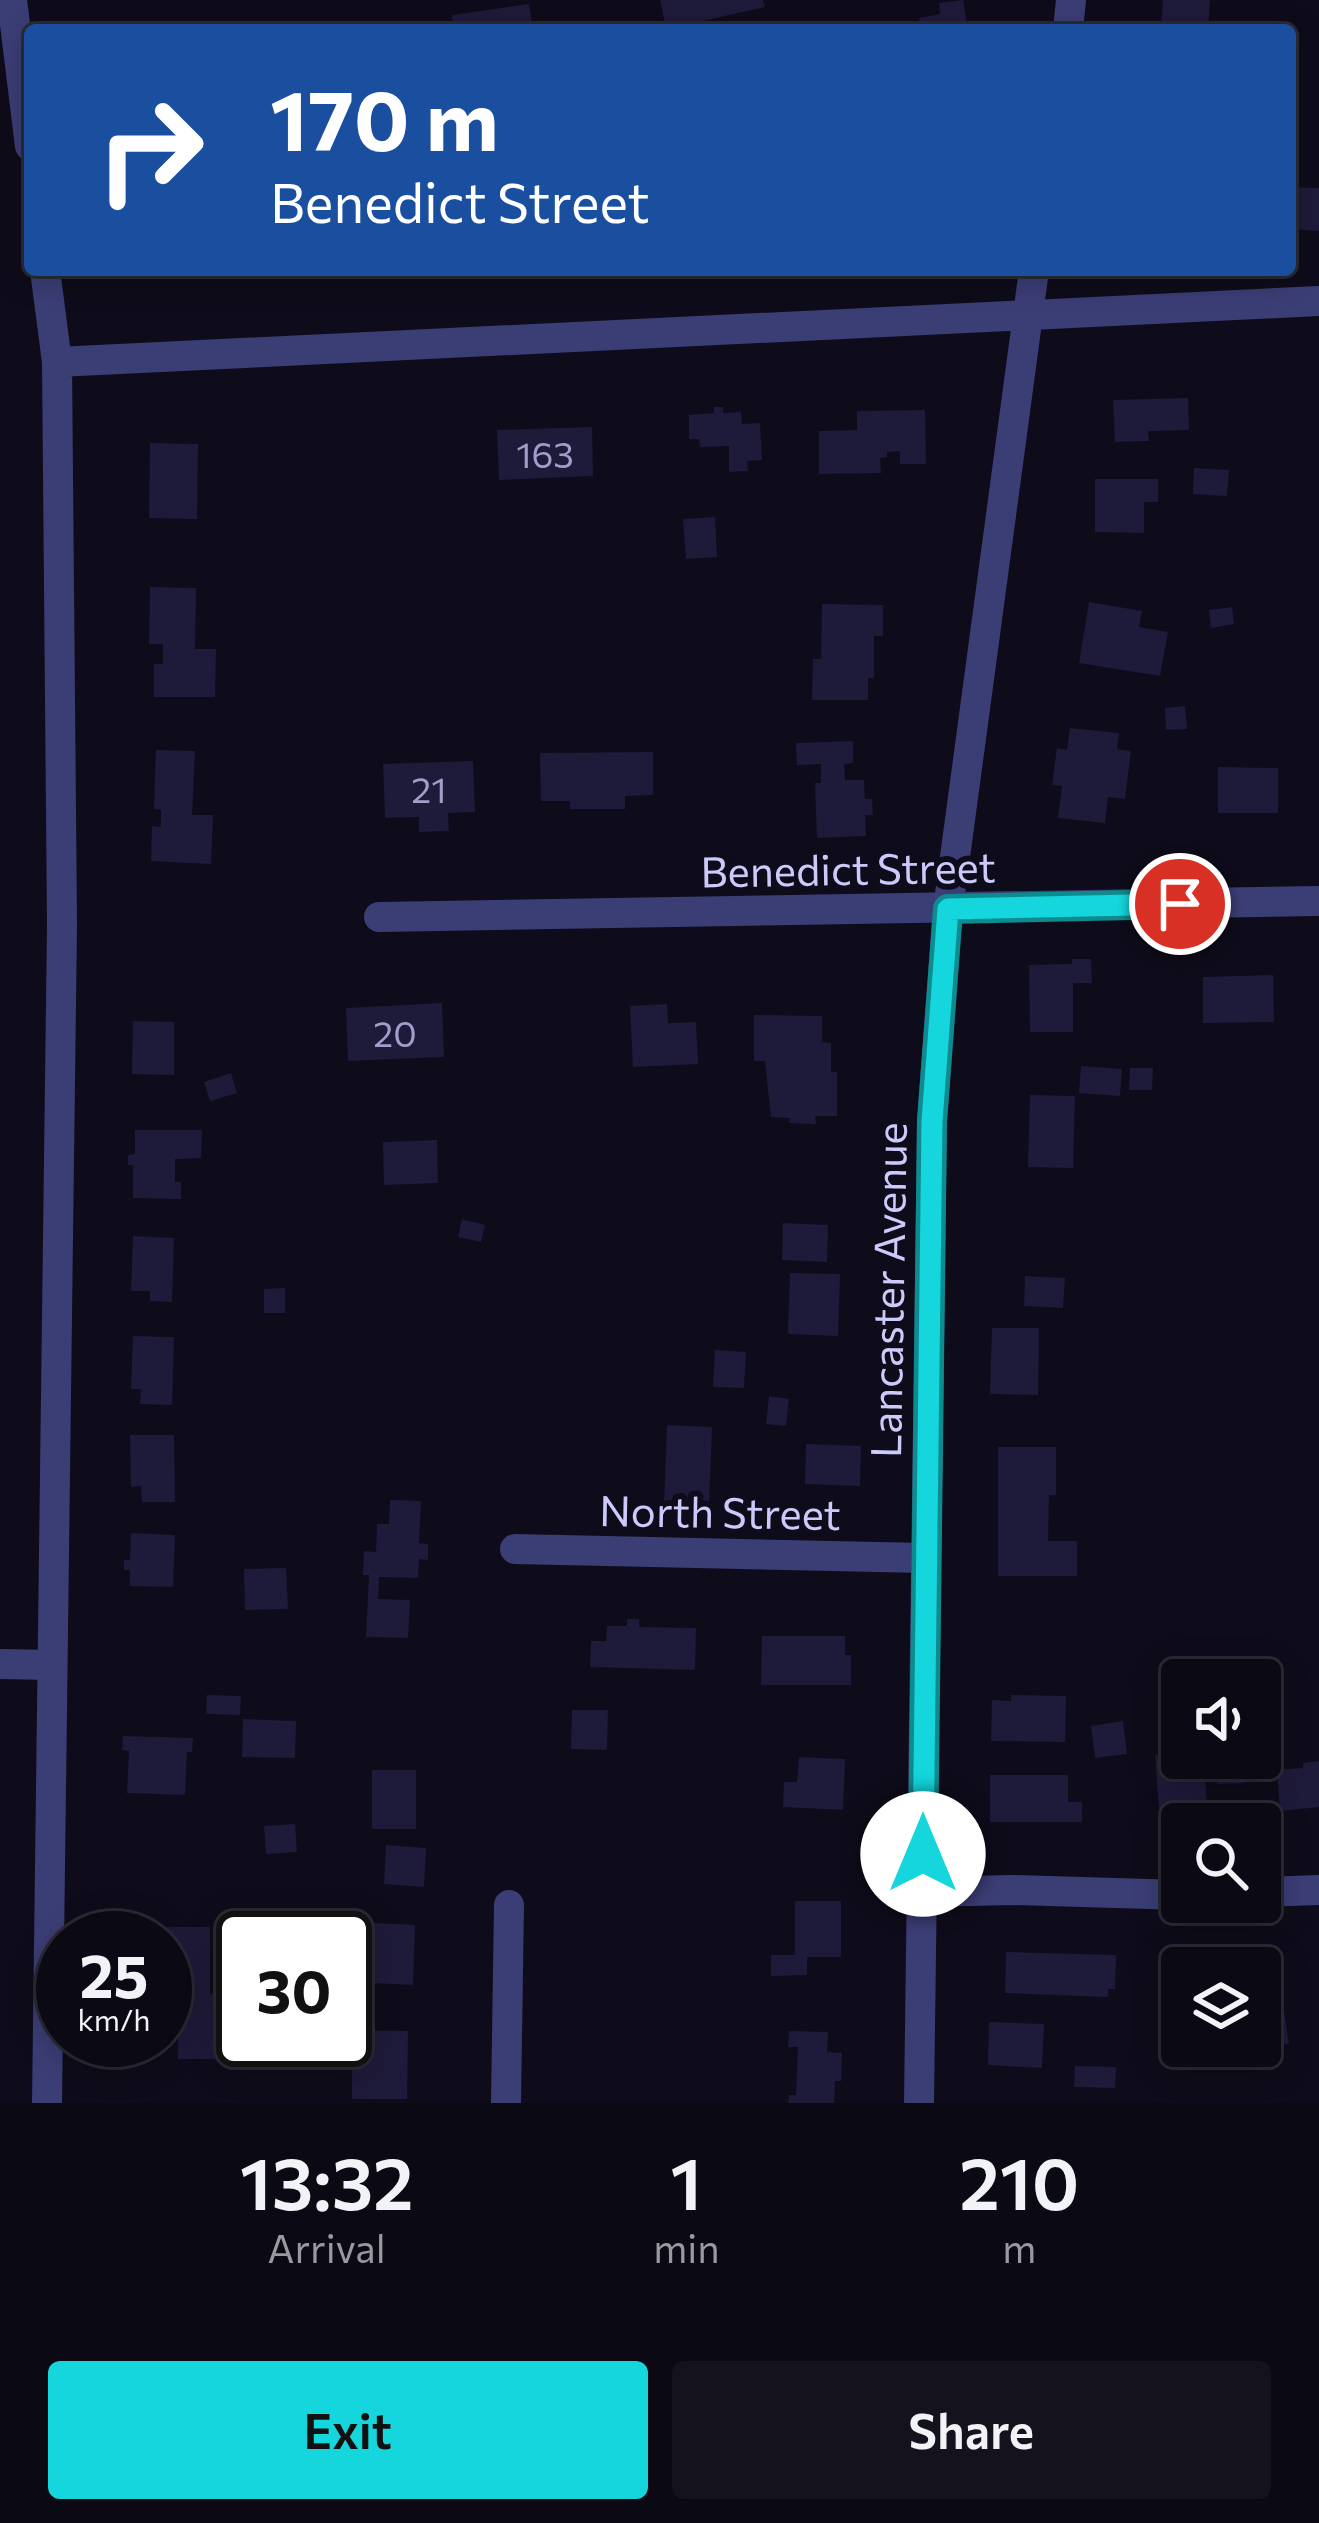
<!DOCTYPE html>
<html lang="en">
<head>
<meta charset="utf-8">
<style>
	body { margin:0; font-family:Commissioner,sans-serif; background:#13121d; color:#f1f3f6; height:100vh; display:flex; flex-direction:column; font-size:45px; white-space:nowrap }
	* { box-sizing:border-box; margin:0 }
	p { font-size:39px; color:#999aa0 }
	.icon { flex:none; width:66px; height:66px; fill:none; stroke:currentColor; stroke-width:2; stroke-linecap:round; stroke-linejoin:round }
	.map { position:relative; height:2103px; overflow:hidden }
	.details { display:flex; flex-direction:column; background:#0a0914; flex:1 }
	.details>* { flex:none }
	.hud { position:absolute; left:24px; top:24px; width:1272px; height:252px; border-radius:12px; box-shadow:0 6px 30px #0003,0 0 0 3px #2a2a34; background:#1a4fa0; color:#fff; overflow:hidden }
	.controls { position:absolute; left:1161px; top:1659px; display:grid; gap:24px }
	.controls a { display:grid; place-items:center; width:120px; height:120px; border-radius:12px; background:#0a0914; box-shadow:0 6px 30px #0003,0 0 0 3px #2a2a34; font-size:60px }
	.speed { position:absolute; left:36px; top:1911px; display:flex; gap:24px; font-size:60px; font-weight:700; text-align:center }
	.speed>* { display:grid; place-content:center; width:156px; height:156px; border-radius:50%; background:#0a0914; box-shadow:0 6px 30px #0003,0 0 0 3px #2a2a34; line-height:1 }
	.speed small { font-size:30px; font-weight:400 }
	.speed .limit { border:6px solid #111; border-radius:18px; background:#fff; color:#111 }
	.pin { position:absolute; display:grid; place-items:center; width:102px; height:102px; color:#fff; margin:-51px; border:6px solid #fff; border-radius:50%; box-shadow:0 3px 12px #0007 }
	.me { position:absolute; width:132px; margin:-66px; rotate:0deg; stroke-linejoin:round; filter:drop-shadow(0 0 9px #0008) }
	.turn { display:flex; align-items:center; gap:42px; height:252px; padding:0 48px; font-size:54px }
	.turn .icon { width:156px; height:156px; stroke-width:2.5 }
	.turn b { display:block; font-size:84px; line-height:102px }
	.eta { display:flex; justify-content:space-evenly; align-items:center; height:204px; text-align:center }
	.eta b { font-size:72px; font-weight:600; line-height:84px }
	.cta { display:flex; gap:24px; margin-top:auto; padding:24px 48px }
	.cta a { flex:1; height:138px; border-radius:12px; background:#14d6dc; color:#111; font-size:48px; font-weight:600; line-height:138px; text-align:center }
	.cta a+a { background:#13121d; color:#f1f3f6 }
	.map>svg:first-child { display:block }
	.building { fill:#1e1a39 }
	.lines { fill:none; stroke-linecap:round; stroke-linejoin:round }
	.minor { stroke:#3b3d75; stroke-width:30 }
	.route-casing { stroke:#0d8b8f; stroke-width:30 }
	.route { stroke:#14d6dc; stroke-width:21 }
	.labels { text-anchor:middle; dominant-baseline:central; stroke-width:12; stroke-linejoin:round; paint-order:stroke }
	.number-label { font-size:36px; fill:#a09eca }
	.street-label { font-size:42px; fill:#cccafa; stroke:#0e0c1a }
</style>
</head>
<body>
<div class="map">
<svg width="1319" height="2103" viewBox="0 0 1319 2103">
	<rect width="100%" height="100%" fill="#0e0c1a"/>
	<path class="building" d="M 660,0 L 763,0 L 765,7 L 666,29 Z
		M 963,0 L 968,30 L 921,30 L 919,18 L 940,14 L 939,3 Z
		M 1163,0 L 1210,0 L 1208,30 L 1161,29 Z
		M 529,4 L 533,30 L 454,30 L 452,15 Z
		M 1290,187 L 1319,188 L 1319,231 L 1290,229 Z
		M 1188,398 L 1189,430 L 1148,431 L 1149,441 L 1115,442 L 1113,400 Z
		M 714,407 L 723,407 L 723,413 L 741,412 L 742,424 L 760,423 L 762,460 L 747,461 L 748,471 L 729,472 L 729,446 L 700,447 L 699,439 L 689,439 L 689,415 L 714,413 Z
		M 925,410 L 926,464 L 900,464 L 900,451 L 887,452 L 887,457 L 880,458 L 881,473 L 819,474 L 819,431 L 857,430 L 857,411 Z
		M 592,427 L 593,476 L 499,480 L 497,430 Z
		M 150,443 L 198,444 L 197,519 L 149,518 Z
		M 1194,468 L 1229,470 L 1227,496 L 1193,494 Z
		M 1095,479 L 1158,479 L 1158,502 L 1144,502 L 1144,533 L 1095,532 Z
		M 715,517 L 717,557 L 686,559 L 683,519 Z
		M 150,587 L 196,588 L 195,649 L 216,649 L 215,697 L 154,697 L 154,664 L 163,664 L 163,644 L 149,644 Z
		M 1089,602 L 1142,611 L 1139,627 L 1168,632 L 1160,676 L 1079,663 Z
		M 822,604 L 883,605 L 883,636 L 874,636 L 874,678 L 868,678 L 868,700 L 812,700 L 813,659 L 821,659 Z
		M 1232,607 L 1234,624 L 1211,628 L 1209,610 Z
		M 1185,706 L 1187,729 L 1166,730 L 1165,708 Z
		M 1070,728 L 1119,733 L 1117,749 L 1131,751 L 1125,799 L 1108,797 L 1105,823 L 1058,818 L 1062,786 L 1052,785 L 1057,748 L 1067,750 Z
		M 853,741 L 853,763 L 844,764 L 845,780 L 864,780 L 865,799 L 872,799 L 873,815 L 865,815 L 866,836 L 817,838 L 815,783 L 821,783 L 821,764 L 797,765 L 796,743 Z
		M 156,750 L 195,751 L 192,815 L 213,815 L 211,864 L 151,861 L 152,826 L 161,827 L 161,810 L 154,809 Z
		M 653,752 L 653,795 L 625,796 L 625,809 L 570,809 L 570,801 L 541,801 L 540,753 Z
		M 473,761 L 475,812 L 448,813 L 449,831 L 419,832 L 419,817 L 385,818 L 383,764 Z
		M 1218,767 L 1278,768 L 1278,813 L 1218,813 Z
		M 1072,959 L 1091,959 L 1092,983 L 1073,983 L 1073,1032 L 1030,1032 L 1029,965 L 1072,964 Z
		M 1273,975 L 1274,1022 L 1203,1023 L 1203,977 Z
		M 442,1003 L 444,1057 L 348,1061 L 346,1008 Z
		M 667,1004 L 668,1023 L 696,1022 L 698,1064 L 633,1067 L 630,1006 Z
		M 754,1015 L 822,1016 L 822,1042 L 831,1043 L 831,1072 L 837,1072 L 837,1116 L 815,1116 L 816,1124 L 789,1123 L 790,1118 L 771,1117 L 765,1061 L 754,1061 Z
		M 133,1021 L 174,1022 L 174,1075 L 132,1074 Z
		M 1081,1066 L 1122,1069 L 1120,1096 L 1079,1093 Z
		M 1130,1068 L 1153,1068 L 1152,1090 L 1129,1090 Z
		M 231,1073 L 237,1093 L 210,1101 L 204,1082 Z
		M 1030,1095 L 1075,1096 L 1073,1168 L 1028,1167 Z
		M 135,1130 L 202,1130 L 201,1158 L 175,1159 L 175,1182 L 181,1182 L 181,1199 L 133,1198 L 133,1165 L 128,1165 L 128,1155 L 135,1154 Z
		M 437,1140 L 438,1183 L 384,1185 L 383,1142 Z
		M 462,1219 L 485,1225 L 481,1242 L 458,1237 Z
		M 783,1223 L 828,1225 L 827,1262 L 782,1260 Z
		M 133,1236 L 174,1238 L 172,1302 L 150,1301 L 150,1291 L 131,1291 Z
		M 790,1273 L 840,1274 L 838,1336 L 788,1334 Z
		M 1025,1276 L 1065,1278 L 1063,1308 L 1024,1306 Z
		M 285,1288 L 285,1313 L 264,1313 L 264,1289 Z
		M 992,1328 L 1039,1328 L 1038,1395 L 990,1394 Z
		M 133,1336 L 174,1337 L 172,1405 L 140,1404 L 141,1389 L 131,1389 Z
		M 715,1350 L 746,1352 L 744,1388 L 713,1387 Z
		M 769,1396 L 789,1399 L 786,1426 L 766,1424 Z
		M 667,1425 L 712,1427 L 709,1505 L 664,1503 Z
		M 130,1435 L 174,1435 L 175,1502 L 142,1502 L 141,1486 L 131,1487 Z
		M 806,1444 L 861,1446 L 860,1486 L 805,1484 Z
		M 998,1447 L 1056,1447 L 1056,1495 L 1049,1495 L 1048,1541 L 1077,1541 L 1077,1576 L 998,1576 Z
		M 390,1500 L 421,1501 L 419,1543 L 428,1544 L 428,1560 L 419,1559 L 418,1578 L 379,1577 L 378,1599 L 410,1600 L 408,1638 L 366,1637 L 369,1575 L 363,1575 L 364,1551 L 376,1552 L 377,1524 L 389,1524 Z
		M 131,1533 L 175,1535 L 173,1587 L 130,1586 L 130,1570 L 124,1570 L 124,1560 L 130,1560 Z
		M 286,1568 L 288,1609 L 245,1610 L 244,1569 Z
		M 627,1619 L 639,1619 L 639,1627 L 696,1628 L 695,1670 L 590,1667 L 591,1641 L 606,1641 L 607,1626 L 627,1626 Z
		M 762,1636 L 845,1636 L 845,1655 L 851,1655 L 851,1685 L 761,1685 Z
		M 207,1695 L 241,1696 L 240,1715 L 206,1714 Z
		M 1011,1695 L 1066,1696 L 1065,1742 L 991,1741 L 992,1700 L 1011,1701 Z
		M 572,1710 L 608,1710 L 607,1750 L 571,1749 Z
		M 243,1719 L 296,1721 L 295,1758 L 242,1757 Z
		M 1123,1721 L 1127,1754 L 1095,1758 L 1091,1726 Z
		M 123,1736 L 193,1738 L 192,1752 L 187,1752 L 185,1795 L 127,1793 L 129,1751 L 122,1750 Z
		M 1182,1753 L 1182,1758 L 1241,1758 L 1243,1783 L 1217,1784 L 1217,1779 L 1205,1780 L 1207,1805 L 1159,1808 L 1155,1755 Z
		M 799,1757 L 845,1759 L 843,1810 L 783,1807 L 784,1782 L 797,1782 Z
		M 1319,1761 L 1319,1807 L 1280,1811 L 1277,1770 L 1303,1768 L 1303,1763 Z
		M 372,1770 L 416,1770 L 416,1829 L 372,1829 Z
		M 990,1775 L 1068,1775 L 1068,1802 L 1082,1802 L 1082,1822 L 990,1822 Z
		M 295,1824 L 297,1852 L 266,1854 L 264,1826 Z
		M 386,1845 L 426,1848 L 424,1887 L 384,1884 Z
		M 795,1901 L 841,1901 L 841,1957 L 807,1957 L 807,1975 L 771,1976 L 771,1955 L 795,1955 Z
		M 374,1923 L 415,1925 L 413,1985 L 371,1983 Z
		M 138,1927 L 210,1927 L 210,1994 L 224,1994 L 224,2059 L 178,2059 L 178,1995 L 185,1995 L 185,1976 L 165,1976 L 165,1938 L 138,1938 Z
		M 1006,1952 L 1116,1955 L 1115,1989 L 1108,1989 L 1108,1997 L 1005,1993 Z
		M 1283,2003 L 1289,2044 L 1266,2047 L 1263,2027 L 1260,2028 L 1260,2006 Z
		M 989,2022 L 1044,2024 L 1042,2068 L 988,2065 Z
		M 345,2030 L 408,2031 L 407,2099 L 352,2099 L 352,2055 L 328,2055 L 329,2040 L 345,2040 Z
		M 789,2031 L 828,2032 L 827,2052 L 842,2053 L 841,2081 L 835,2081 L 834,2103 L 788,2103 L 789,2095 L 796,2095 L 798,2047 L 788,2047 Z
		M 1075,2066 L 1116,2067 L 1115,2088 L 1074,2087 Z"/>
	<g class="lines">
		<path class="minor" d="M 12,0 L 30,146
			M 1068,30 L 1071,0
			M 45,270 L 57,362 L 62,924 L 47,2103
			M 57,362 L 1319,301
			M 379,917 L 1319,901
			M 515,1549 L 924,1558
			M 0,1664 L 52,1665
			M 923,1892 L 1013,1890 L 1182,1895
			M 1260,1892 L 1319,1890
			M 506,2103 L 509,1905
			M 919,2103 L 932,1121 L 948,909 L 1034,270"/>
	</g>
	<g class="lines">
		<g class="route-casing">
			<path id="route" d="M 923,1854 L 932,1121 L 948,909 L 1180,904"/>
		</g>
		<use href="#route" class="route"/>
	</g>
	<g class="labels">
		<g class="number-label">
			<text x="545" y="453">163</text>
			<text x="429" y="788">21</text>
			<text x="395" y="1032">20</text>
		</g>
		<g class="street-label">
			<text transform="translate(848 868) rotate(-1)">Benedict Street</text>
			<text transform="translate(887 1290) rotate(-89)">Lancaster Avenue</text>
			<text transform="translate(720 1511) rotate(1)">North Street</text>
		</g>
	</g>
</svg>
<div class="controls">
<a><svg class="icon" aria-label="sound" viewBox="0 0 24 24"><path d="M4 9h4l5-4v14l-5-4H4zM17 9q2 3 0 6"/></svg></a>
<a><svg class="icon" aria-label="search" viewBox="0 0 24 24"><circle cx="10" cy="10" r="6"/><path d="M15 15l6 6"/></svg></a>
<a><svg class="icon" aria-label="layers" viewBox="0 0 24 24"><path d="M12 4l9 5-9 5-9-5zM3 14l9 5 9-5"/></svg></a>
</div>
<div class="speed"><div>25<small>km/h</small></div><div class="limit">30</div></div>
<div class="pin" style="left:1180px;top:904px;background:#d93025"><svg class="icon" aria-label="arrive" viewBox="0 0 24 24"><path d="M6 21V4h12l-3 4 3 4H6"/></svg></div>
<svg class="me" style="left:923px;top:1854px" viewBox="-20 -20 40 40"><circle r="19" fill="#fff"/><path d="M0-13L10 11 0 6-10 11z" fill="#14d6dc"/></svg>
<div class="hud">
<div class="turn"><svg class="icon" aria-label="right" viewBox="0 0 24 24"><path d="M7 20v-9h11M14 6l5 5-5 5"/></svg><div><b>170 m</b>Benedict Street</div></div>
</div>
</div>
<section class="details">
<div class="eta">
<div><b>13:32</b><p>Arrival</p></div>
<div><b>1</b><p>min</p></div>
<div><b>210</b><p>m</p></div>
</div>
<div class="cta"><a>Exit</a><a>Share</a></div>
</section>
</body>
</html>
